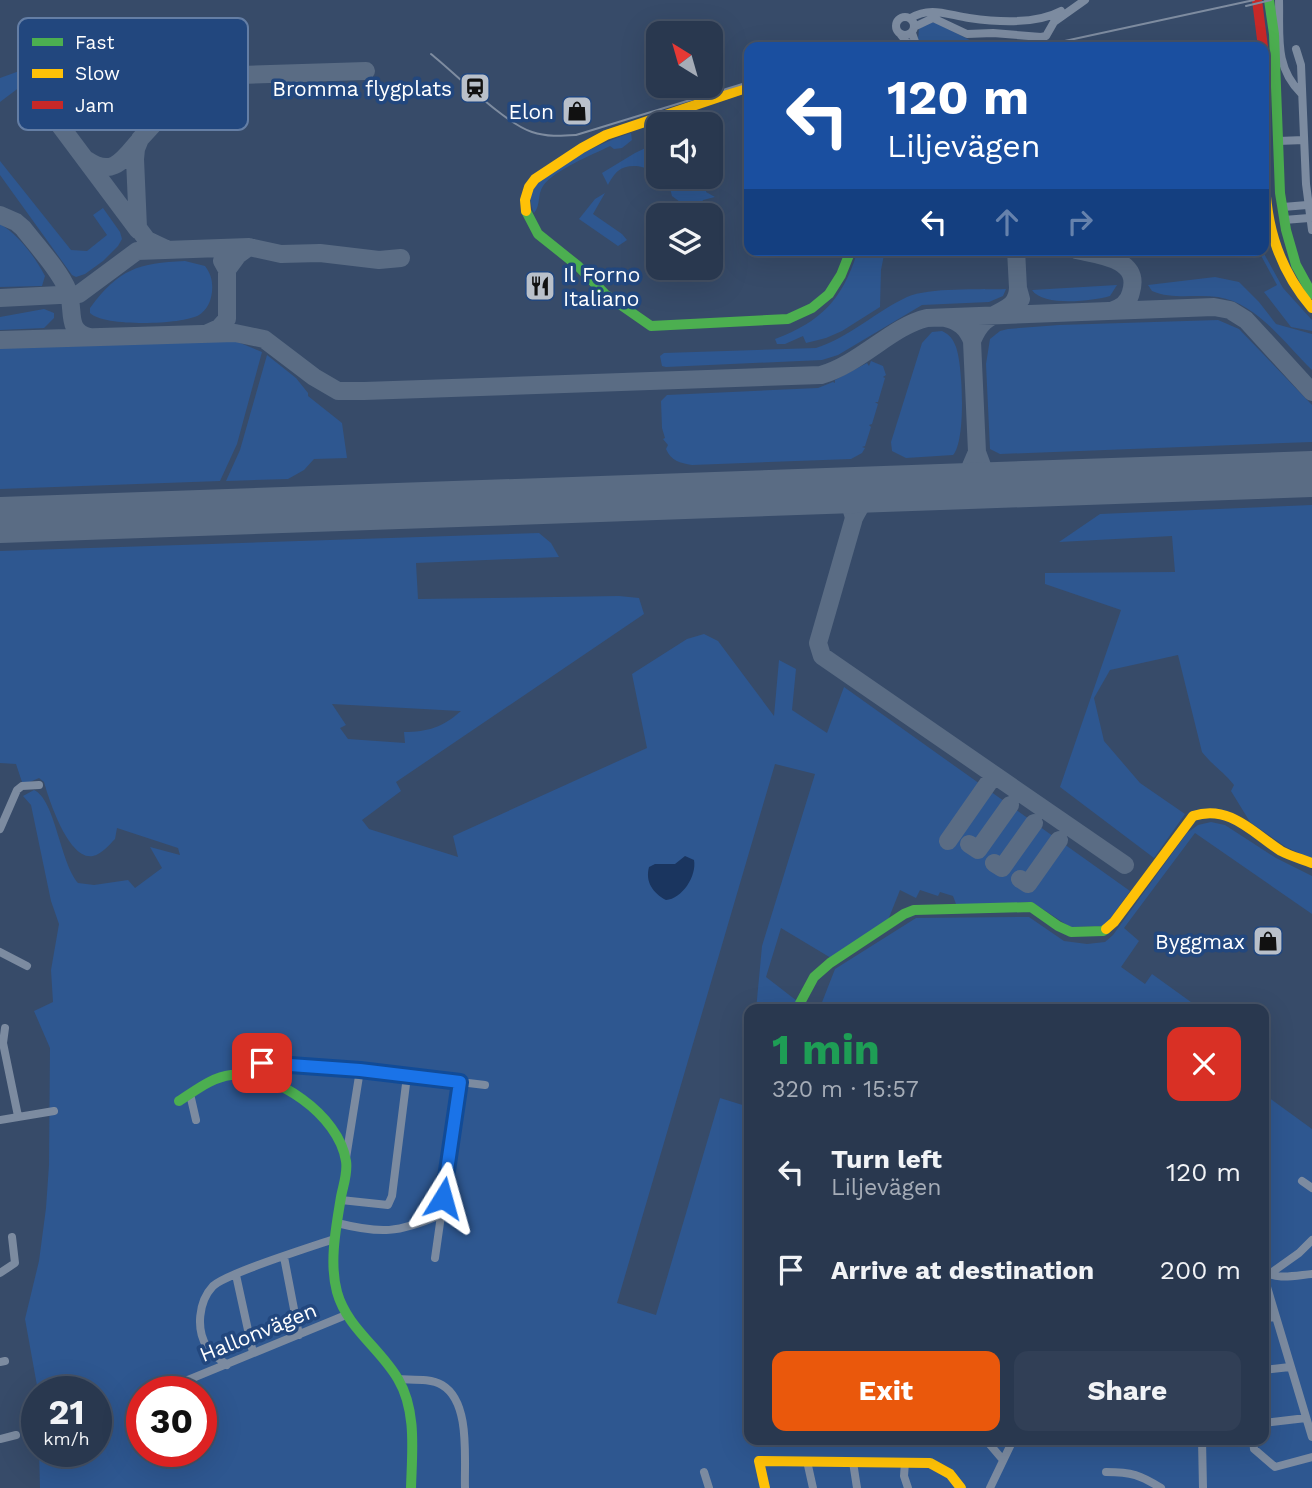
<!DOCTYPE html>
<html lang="en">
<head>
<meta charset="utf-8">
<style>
	body { margin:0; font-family:"Work Sans",sans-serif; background:#313f56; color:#f1f3f6; height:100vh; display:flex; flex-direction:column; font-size:26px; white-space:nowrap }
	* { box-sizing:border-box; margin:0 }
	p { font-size:23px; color:#a5acb7 }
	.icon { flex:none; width:38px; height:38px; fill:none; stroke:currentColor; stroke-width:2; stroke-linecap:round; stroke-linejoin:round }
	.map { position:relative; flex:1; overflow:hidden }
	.sheet { position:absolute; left:744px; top:1004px; width:525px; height:441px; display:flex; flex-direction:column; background:#29384f; border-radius:14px; box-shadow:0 7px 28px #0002,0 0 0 2px #455266 }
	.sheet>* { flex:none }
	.banner { position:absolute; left:744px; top:42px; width:525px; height:214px; border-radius:14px; box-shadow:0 7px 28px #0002,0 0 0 2px #455266; background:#1a4fa0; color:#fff; overflow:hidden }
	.needle { width:46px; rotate:323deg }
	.fabs { position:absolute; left:646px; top:21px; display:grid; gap:14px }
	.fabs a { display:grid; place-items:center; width:77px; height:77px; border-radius:14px; background:#29384f; box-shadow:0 7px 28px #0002,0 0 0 2px #455266; font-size:35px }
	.speed { position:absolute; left:21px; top:1376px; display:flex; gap:14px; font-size:35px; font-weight:700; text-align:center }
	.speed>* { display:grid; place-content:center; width:91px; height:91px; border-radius:50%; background:#29384f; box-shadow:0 7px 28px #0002,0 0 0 2px #455266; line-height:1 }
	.speed small { font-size:18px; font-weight:400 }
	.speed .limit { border:10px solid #d22; background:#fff; color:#111 }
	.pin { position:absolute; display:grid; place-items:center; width:60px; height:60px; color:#fff; margin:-30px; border-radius:14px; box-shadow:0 4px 10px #0006 }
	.me { position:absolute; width:77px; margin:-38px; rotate:8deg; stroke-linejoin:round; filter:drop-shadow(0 0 5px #0008) }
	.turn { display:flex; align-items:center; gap:24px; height:147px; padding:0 28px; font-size:32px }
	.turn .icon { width:91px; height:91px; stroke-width:2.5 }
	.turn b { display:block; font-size:49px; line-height:60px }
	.lanes { display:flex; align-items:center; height:66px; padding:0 28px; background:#0003; justify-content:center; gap:35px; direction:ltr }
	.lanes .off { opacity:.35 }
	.round { display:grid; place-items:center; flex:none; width:74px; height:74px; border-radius:14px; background:#313f56 }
	.headline { display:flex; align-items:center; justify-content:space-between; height:119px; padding:0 28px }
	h1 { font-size:42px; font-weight:700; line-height:52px; color:#1e9e55 }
	.primary-button { display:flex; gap:14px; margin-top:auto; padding:14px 28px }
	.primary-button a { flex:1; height:80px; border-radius:14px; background:#ea580c; color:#fff; font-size:28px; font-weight:700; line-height:80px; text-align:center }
	.primary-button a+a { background:#313f56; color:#f1f3f6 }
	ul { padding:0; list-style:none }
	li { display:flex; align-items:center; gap:21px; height:98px; padding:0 28px }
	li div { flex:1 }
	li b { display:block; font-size:26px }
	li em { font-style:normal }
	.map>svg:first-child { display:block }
	.green { fill:#2e5790; fill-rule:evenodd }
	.water { fill:#1a355f }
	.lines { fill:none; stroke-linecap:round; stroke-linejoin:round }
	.taxiway { stroke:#5a6c84; stroke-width:18 }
	.runway { stroke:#5a6c84; stroke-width:46 }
	.street { stroke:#7c8ba0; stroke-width:8 }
	.fast { stroke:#4caf50; stroke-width:10 }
	.slow { stroke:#ffc107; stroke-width:10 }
	.jam { stroke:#c62828; stroke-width:10 }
	.tram { stroke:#7e8ca0; stroke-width:2 }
	.route-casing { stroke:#114b97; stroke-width:18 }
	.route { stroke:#1a73e8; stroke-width:12 }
	.labels { text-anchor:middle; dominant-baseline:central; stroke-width:7; stroke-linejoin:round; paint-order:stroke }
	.poi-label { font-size:21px; fill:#fff; stroke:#22477e; text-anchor:end }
	.street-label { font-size:21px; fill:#fff; stroke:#22477e }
	.key { fill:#22477e; stroke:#647ea5; stroke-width:2 }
	.key-label { font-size:19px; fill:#fff }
</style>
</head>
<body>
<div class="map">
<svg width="1312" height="1488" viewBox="0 0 1312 1488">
	<rect width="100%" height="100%" fill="#374b69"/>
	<path class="green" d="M 929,22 L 937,23 L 983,47 L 921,47 L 918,40 L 919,29 Z
		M 36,65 L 45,68 L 0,102 L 0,78 Z
		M 631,133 L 632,140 L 622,148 L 614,149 L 610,146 C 592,155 554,170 543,186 C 537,195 541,205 534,213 C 530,204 529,195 535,186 C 548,167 608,140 631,133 Z
		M 658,142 L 658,165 L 650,171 C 643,165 626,164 618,171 C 614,174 610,181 608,185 L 602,173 L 635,153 Z
		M 0,161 L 71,250 L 87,251 L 107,235 L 93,215 L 103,208 L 120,232 L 122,239 L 118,246 L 103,261 L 85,274 L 76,277 L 72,275 L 0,175 Z
		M 667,177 L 706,177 L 709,183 L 706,192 L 715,197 L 703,200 L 697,215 L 675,215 L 680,202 L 672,196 Z
		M 605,193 L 593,214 L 622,234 L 627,240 L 618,246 L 579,219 L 595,199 Z
		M 0,224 C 19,235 35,257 45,276 L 42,286 L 0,287 Z
		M 858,250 L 885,250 L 881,270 L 880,307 L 842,331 L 826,338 L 806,343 L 803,336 L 785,344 L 777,344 L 775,339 C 823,321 843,298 858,250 Z
		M 1258,250 L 1262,250 L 1283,288 L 1312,320 L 1312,331 L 1291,327 L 1264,292 L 1277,285 Z
		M 185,261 L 205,266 C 211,274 213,281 212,292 C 211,301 207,310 199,315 C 182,325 104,327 90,313 L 90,308 C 119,269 138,263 185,261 Z
		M 1215,277 L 1239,282 L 1259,302 L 1276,324 L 1312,334 L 1312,370 C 1285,344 1257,303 1218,297 C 1195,294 1173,300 1152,291 L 1148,285 Z
		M 1117,285 L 1110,296 C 1093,301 1043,307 1032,290 Z
		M 1006,289 L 1003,296 L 989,302 L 922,305 L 838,355 L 822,360 L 666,367 L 662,366 L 660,356 L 664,353 L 816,348 C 850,337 875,312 907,297 C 930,287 979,290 1006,289 Z
		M 44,309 L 54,313 L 54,318 L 44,328 L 0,330 L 0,317 Z
		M 1218,320 L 1239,329 L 1312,405 L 1312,442 L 1000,454 L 990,449 L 986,364 L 990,339 L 1000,331 L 1008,329 L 1059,325 Z
		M 942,331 C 950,335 953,339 956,347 C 963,366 966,441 953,455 L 906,458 L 892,451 L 891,442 L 922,343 L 932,332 Z
		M 233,340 L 262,352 L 237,444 L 220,481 L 0,489 L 0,348 Z
		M 267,355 L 296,378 L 308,393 L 308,396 L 342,423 L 347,458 L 314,459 L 304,470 L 288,479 L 226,481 L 240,450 Z
		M 871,361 L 883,366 L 886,375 L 883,377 L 885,378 L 878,402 L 875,402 L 878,404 L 872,424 L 869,425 L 871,427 L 865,446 L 862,447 L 865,448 L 862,453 L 851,459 L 692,465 C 680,463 671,461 666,449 L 668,445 L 663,439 L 665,438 L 662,428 L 661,401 L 667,395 L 818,388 L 833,382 L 835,383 L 835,380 L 867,363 L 869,366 Z
		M 1312,505 L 1312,859 L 1286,847 L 1250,822 L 1231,791 L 1234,785 C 1224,772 1212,765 1202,752 L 1178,655 L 1110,670 L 1094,698 L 1104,741 L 1140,783 L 1185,814 L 1154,858 L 1060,787 L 1121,610 L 1045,584 L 1045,573 L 1175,572 L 1172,536 L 1059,542 L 1100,514 Z
		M 539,533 L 551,543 L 559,557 L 416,563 L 418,599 L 619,596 L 639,598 L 644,614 L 396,782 L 401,791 L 362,820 L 369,829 L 458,857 L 453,836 L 647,748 L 632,674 L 687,639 L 704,634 L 718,641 L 774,716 L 779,660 L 796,669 L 792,710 L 827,733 L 844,687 L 1130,891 L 1105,926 L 1070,927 L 1032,902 L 984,905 L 956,904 L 953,896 L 940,892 L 938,896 L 920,890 L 916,898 L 900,890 L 888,920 L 831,958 L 781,928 L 766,977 L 797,1001 L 793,1010 L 756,1010 L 762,946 L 815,774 L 775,764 L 617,1303 L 656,1315 L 720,1098 L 749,1107 L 749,1440 L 1264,1440 L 1264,1094 L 1312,1129 L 1312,1488 L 40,1488 L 39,1451 L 96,1451 L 96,1391 L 38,1391 L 25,1319 L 39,1261 L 46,1208 L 49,1165 L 50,1048 L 34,1011 L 53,1002 L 51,970 L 59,924 L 51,901 L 31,805 L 23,796 L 34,790 C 55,799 60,862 78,883 L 94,885 L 128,880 L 135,888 L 162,868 L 150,847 L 180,855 L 178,848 L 117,828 L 115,839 C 109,845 102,854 93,856 C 69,861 49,800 44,782 L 39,778 L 23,785 L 16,764 L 0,763 L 0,551 ZM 332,704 L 460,711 L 461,711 C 443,727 428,732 404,732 L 405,743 L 348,739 L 340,728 L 346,725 ZM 142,1391 L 201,1391 L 201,1451 L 142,1451 Z
		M 1211,822 L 1225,825 L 1276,858 L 1312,876 L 1312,914 L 1195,833 L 1124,928 L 1139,941 L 1121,967 L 1145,984 L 1152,974 L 1202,1010 L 819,1010 L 835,969 L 916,918 L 1029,917 L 1064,941 L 1087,944 L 1105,942 L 1113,935 L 1187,833 L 1198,825 Z"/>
	<path class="water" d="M 685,856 L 694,860 C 697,876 682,899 666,900 C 653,893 645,882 649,867 L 655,864 L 675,864 Z"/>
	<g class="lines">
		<path class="taxiway" d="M 38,96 L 138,230
			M 87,160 C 112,177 122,161 138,142
			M 0,215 L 16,222 L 23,228 C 37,246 60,271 68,291 C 75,310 65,331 89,337
			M 166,249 L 147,240 L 138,228 L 135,159 L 136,149 L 140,139 L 192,82 L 210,76 L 366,71
			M 1016,250 L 1018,288 L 1021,299
			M 1076,250 C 1098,255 1141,258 1131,292 C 1129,302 1121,308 1111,311
			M 227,270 L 238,255 L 249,247 L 281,254 L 320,253 L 379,260 L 401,258
			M 0,298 L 79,294 L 137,251 L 249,247
			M 945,318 C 959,321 967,328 972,341 C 975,334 978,327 984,322 C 998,309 1017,311 1018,288
			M 208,333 L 219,328 L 227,319 L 227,270 L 222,261
			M 0,340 L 235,333 L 264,339 L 314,377 L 338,391 L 364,391 L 821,375 C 860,364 892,326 927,318 L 1214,307 L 1230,310 L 1246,320 L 1312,392
			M 972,341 L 977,452
			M 1307,475 L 1312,473
			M 948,487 L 968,473 L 977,452 L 984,471 L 1004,485
			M 827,491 C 845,493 850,501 854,518 C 862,502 867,495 885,489
			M 854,518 L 818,643 L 822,656 L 1125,865
			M 948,841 L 994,775
			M 969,844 L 978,850 L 1010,805
			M 994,863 L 1002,868 L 1034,823
			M 1020,879 L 1028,884 L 1059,840"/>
		<path class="runway" d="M 0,520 L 1312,474"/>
		<path class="street" d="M 1279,0 C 1280,35 1274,67 1301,93
			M896 26a9 9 0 1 1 18 0a9 9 0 1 1-18 0Z
			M 911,18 C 930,6 948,15 969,18 C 997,22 1035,25 1061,11
			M 914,27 L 933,18 L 967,34 L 993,33 L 1041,37 L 1046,36 L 1054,22 L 1085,0
			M 912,33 L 917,47
			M 901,35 L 911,47
			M 1296,49 L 1301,65 L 1306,184 L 1312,230
			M 1278,141 L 1304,140
			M 1283,207 L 1307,205
			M 1284,220 L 1309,218
			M 0,829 L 17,790 L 22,786 L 39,785
			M 0,952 L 27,966
			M 5,1028 L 3,1043 L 18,1116
			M 236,1073 L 262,1063 L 360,1070 L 485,1085
			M 190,1094 L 196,1120
			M 0,1120 L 54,1111
			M 346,1158 L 360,1070
			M 1302,1181 L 1312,1188
			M 341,1200 L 388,1205 L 392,1196 L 407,1076
			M 337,1223 C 381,1234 398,1233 440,1215
			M 284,1257 L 299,1335
			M 435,1258 L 460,1082
			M 1264,1270 C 1274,1281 1298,1275 1312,1274
			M 0,1273 L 15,1263 L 12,1237
			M 236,1275 L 253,1353
			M 1268,1275 L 1299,1253 L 1312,1240
			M 1264,1277 L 1312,1437
			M 1264,1318 L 1276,1317
			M 0,1362 L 5,1361
			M 227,1365 C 220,1359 211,1354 207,1347 C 196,1330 198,1302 213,1286 C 227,1273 311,1247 334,1239
			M 1264,1370 L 1290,1367
			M 398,1379 C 411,1380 430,1378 442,1385 C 471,1402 464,1459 465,1488
			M 183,1382 L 346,1315
			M 1264,1423 L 1306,1418
			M 0,1439 L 16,1435
			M 986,1440 L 1003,1460
			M 1202,1440 L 1203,1488
			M 1253,1440 L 1254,1449 L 1275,1467 L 1312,1457
			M 807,1461 L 813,1488
			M 853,1462 L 857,1488
			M 905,1462 L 904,1476 L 908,1488
			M 704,1472 L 709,1488
			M 1106,1472 C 1132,1472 1140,1475 1161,1488
			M 990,1488 L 1013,1440"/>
		<path class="fast" d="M 1269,0 L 1274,34 L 1280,193 L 1286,230 L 1296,265 L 1312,294
			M 526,211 L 538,234 L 578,266 L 605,294 L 651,326 L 788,319 L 812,308 L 829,294 L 841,275 L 851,250
			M 800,1003 L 814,977 L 830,963 L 904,914 L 914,910 L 1031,907 L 1058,926 L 1071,932 L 1103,931 L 1106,929
			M 179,1101 C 195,1091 212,1077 231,1075 C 275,1071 339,1115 346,1161 C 348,1173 343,1186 341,1197 C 336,1228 329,1262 337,1292 C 347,1328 380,1348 398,1379 C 417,1411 412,1452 411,1488"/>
		<path class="slow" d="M 1264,107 C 1264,184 1259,246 1312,308
			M 526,211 L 525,200 L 529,187 L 535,179 L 582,148 L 606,135 L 749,87
			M 1106,929 L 1114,922 L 1193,816 C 1230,804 1253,833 1281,851 C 1290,856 1302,859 1312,863
			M 765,1488 L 759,1461 L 930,1463 L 950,1474 L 961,1488"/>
		<path class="jam" d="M 1257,0 L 1263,47"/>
		<path class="tram" d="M 1246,6 L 1271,0
			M 1037,47 L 1254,0
			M 431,54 C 456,74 504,123 532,132 C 547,137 561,136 576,135 L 749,82"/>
	</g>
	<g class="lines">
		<g class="route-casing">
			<path id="route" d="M 262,1063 L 360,1070 L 460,1082 L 443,1198"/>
		</g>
		<use href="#route" class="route"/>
	</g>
	<defs>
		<g id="station-square" transform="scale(1.575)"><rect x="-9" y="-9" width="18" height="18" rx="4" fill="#b9c0ca" stroke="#22477e"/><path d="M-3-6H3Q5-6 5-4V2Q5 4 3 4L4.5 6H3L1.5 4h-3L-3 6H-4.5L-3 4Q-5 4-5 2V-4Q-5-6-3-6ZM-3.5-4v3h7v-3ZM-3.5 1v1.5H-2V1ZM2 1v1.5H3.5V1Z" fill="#111"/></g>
		<g id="shop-square" transform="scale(1.575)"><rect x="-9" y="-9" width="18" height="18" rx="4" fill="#b9c0ca" stroke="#22477e"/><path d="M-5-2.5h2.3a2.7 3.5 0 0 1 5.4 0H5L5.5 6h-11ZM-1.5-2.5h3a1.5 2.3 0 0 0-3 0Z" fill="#111"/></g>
		<g id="restaurant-square" transform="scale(1.575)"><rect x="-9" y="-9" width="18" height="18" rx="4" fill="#b9c0ca" stroke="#22477e"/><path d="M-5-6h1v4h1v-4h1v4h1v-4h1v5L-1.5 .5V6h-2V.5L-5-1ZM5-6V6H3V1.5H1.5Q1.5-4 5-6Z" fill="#111"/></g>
	</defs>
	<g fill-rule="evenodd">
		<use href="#station-square" x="475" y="88"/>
		<use href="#shop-square" x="577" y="111"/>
		<use href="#restaurant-square" x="540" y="286"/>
		<use href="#shop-square" x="1268" y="941"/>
	</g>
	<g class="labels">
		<g class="poi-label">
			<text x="452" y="88">Bromma flygplats</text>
			<text x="554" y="111">Elon</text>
			<text x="563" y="274" text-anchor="start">Il Forno<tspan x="563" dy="24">Italiano</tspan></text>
			<text x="1245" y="941">Byggmax</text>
		</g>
		<g class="street-label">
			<text transform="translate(258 1332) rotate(-22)">Hallonvägen</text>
		</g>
	</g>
	<rect x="18" y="18" width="230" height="112" rx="10" class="key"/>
	<rect x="32" y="38" width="31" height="8" fill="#4caf50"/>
	<rect x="32" y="69" width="31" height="9" fill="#ffc107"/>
	<rect x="32" y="101" width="31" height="8" fill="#c62828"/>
	<g class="key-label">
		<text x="75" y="49">Fast</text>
		<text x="75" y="80">Slow</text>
		<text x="75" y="112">Jam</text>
	</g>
</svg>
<div class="fabs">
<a><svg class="needle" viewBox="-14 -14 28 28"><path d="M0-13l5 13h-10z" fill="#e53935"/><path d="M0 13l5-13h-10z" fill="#a5acb7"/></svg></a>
<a><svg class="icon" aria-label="sound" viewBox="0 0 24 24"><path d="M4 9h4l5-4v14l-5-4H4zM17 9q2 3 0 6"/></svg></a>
<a><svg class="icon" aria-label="layers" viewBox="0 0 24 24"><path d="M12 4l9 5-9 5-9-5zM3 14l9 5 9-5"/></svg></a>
</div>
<div class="speed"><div>21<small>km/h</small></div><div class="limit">30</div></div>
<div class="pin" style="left:262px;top:1063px;background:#d93025"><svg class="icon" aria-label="arrive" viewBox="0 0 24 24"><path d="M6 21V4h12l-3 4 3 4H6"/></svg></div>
<svg class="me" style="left:443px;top:1198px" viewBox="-20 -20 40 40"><path d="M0-17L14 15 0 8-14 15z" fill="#1a73e8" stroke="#fff" stroke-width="4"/></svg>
<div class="banner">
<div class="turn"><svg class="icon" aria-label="left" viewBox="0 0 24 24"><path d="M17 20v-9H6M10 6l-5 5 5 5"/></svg><div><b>120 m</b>Liljevägen</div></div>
<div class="lanes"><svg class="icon" aria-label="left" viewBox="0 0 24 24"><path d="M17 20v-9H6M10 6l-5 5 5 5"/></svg><svg class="icon off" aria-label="ahead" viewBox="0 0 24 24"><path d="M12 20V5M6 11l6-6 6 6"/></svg><svg class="icon off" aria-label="right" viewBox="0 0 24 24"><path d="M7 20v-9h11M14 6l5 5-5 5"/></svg></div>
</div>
<section class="sheet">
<div class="headline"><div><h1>1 min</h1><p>320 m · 15:57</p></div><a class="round" style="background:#d93025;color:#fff"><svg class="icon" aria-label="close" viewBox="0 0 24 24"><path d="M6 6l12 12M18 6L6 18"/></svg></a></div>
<ul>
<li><svg class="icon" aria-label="left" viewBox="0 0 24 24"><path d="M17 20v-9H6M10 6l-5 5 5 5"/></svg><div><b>Turn left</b><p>Liljevägen</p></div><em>120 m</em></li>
<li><svg class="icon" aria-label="arrive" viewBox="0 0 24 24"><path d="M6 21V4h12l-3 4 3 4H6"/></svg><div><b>Arrive at destination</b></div><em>200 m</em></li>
</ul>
<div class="primary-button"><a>Exit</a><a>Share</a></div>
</section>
</div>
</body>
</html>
